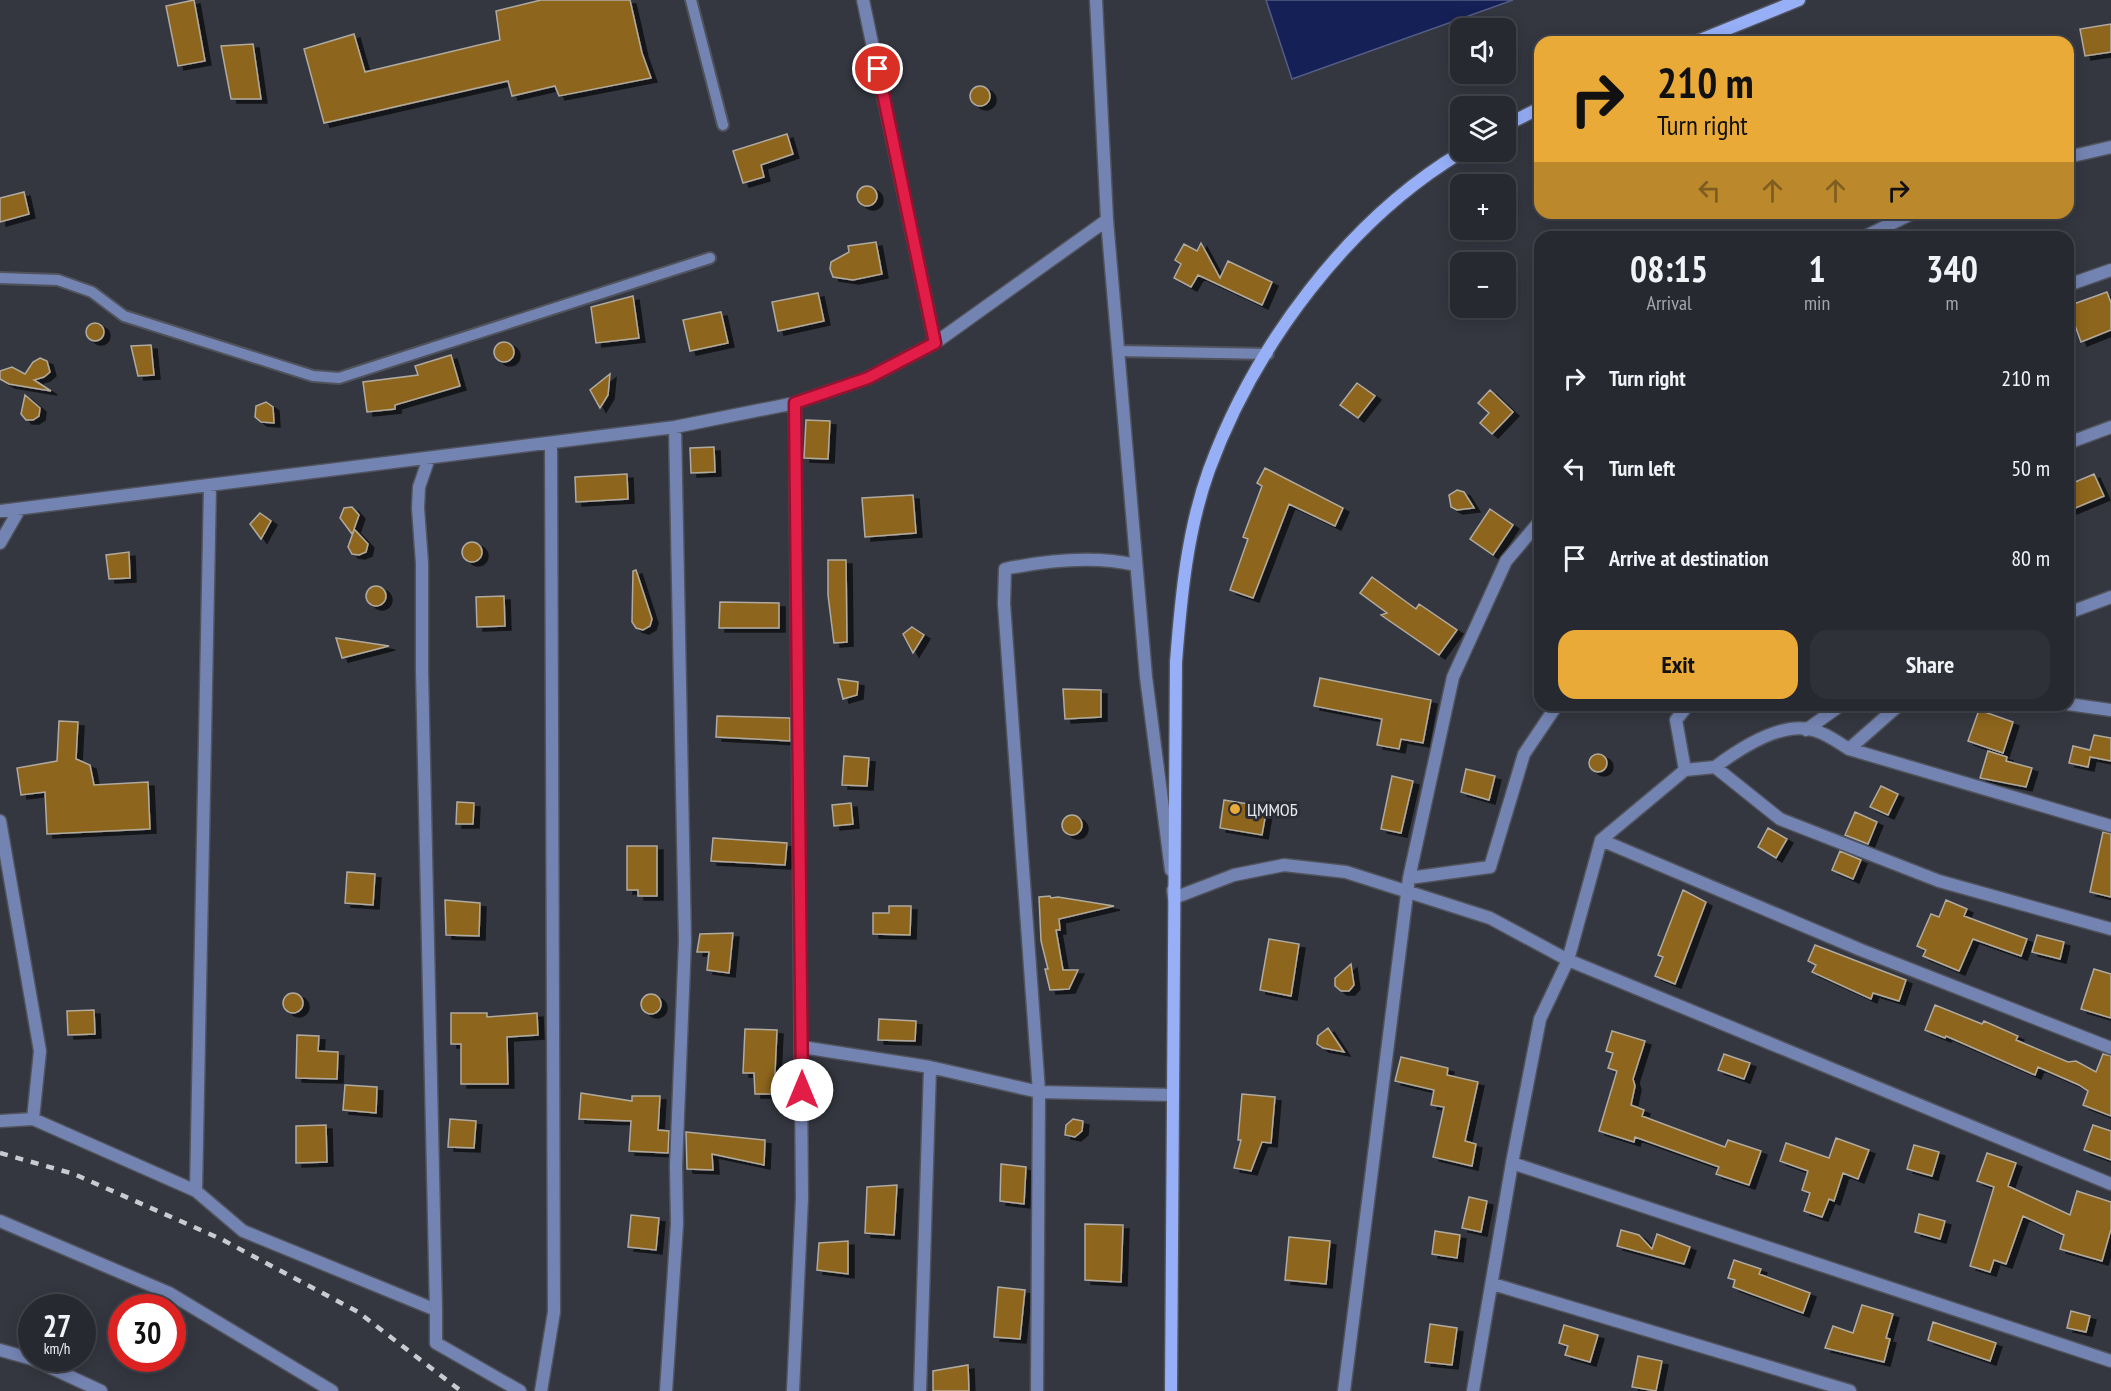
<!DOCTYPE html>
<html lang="en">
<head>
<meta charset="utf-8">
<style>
	body { margin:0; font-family:"PT Sans Narrow",sans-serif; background:#2f3138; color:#f1f3f6; height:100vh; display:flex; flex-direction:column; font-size:22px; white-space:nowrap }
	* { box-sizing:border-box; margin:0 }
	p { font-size:20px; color:#a4a6ab }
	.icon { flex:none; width:33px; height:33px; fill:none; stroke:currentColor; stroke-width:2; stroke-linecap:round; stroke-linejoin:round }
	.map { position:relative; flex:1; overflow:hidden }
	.details { position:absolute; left:1534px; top:231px; width:540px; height:480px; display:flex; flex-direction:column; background:#272930; border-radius:18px; box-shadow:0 3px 15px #0003,0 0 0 2px #43454c }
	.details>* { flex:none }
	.top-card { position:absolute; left:1534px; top:36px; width:540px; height:183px; border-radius:18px; box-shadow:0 3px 15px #0003,0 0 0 2px #43454c; background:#eaaa38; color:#111; overflow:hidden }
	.tools { position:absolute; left:1450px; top:18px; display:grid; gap:12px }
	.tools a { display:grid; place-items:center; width:66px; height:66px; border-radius:12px; background:#272930; box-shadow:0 3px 15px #0003,0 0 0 2px #43454c; font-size:30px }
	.speed { position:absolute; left:18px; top:1294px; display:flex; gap:12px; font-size:30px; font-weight:700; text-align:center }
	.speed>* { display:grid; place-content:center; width:78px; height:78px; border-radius:50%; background:#272930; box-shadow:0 3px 15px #0003,0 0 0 2px #43454c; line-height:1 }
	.speed small { font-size:15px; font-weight:400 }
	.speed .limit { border:9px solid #d22; background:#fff; color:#111 }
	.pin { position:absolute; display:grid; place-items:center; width:51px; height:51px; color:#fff; margin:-26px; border:3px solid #fff; border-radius:50%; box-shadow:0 2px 6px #0007 }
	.me { position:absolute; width:66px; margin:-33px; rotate:0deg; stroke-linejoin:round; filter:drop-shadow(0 0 4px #0008) }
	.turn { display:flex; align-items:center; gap:21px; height:126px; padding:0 24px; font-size:27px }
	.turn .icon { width:78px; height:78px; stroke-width:2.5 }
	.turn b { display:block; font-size:42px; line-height:51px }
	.lanes { display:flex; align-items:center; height:57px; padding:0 24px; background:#0003; justify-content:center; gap:30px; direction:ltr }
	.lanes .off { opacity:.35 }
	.eta { display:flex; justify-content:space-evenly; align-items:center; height:102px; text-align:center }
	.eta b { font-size:36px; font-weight:600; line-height:42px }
	.button { display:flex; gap:12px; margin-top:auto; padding:12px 24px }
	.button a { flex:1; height:69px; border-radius:18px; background:#eaaa38; color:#111; font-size:24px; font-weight:600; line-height:69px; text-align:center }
	.button a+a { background:#2f3138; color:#f1f3f6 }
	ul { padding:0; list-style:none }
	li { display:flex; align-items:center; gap:18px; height:90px; padding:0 24px }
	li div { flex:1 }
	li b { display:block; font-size:22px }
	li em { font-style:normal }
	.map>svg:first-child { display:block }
	.water { fill:#142056; stroke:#535c84; stroke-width:1.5 }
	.building { fill:#8d651d; stroke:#b1aa9f; stroke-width:1.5; filter:url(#shadow) }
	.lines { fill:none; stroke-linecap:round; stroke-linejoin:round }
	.lane-casing { stroke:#50535c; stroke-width:14 }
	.street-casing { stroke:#50535c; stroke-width:15 }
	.secondary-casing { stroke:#50535c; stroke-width:15 }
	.lane { stroke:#7484b2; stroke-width:10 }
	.street { stroke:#7484b2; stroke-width:12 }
	.secondary { stroke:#96aff7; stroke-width:12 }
	.rail { stroke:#c9cbd2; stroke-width:4.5; stroke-dasharray:8 8; stroke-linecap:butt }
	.route-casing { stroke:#92132f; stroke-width:15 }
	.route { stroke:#e11d48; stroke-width:10 }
	.poi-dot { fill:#eaaa38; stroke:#2a2d36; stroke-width:2 }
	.labels { text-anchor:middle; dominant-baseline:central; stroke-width:6; stroke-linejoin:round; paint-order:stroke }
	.poi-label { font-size:18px; fill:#e6e8ee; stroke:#2a2d36; text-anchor:start }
</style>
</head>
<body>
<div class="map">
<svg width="2111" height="1391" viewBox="0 0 2111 1391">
	<defs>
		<filter id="shadow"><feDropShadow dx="6" dy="4" stdDeviation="0" flood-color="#0009"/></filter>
	</defs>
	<rect width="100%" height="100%" fill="#343740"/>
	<path class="water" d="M 1266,0 L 1513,0 L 1292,79 Z"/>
	<path class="building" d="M 194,0 L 205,61 L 178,66 L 166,6 Z
		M 541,0 L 630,0 L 642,53 L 651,78 L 559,96 L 555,86 L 512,96 L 508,81 L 324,123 L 304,49 L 354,34 L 365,72 L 500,40 L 496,11 Z
		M 2111,24 L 2111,52 L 2085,56 L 2080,29 Z
		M 253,44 L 261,99 L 231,99 L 221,46 Z
		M970 96a10 10 0 1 1 20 0a10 10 0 1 1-20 0Z
		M 787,134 L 793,154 L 761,165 L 764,177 L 743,183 L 733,151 Z
		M857 196a10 10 0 1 1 20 0a10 10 0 1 1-20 0Z
		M 24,192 L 29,214 L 0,222 L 0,198 Z
		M 876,242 L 882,274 L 853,280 L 833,277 L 830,269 L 831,262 L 849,252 L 848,246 Z
		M 1201,243 L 1220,278 L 1228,261 L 1272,282 L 1262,305 L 1198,275 L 1191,287 L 1174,278 L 1181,264 L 1175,260 L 1184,244 L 1197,251 Z
		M 2107,292 L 2111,303 L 2111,330 L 2081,342 L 2068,306 Z
		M 818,293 L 824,321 L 778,331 L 772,302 Z
		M 633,296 L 639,338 L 596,343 L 591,307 Z
		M 721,312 L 728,343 L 690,351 L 683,320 Z
		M86 332a9 9 0 1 1 18 0a9 9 0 1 1-18 0Z
		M494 352a10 10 0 1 1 20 0a10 10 0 1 1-20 0Z
		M 151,345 L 154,375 L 138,376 L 131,346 Z
		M 451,355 L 460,386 L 395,405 L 395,409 L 367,412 L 363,382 L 418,375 L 415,366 Z
		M 40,358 L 47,361 L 50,372 L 44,377 L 34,380 L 51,391 L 9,384 L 0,379 L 0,371 L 12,367 L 25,374 L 33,362 Z
		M 610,374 L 608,395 L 600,408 L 590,390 Z
		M 1357,383 L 1375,396 L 1358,418 L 1340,405 Z
		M 1490,390 L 1513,412 L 1492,434 L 1480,423 L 1489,413 L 1478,403 Z
		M 25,395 L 40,408 L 39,416 L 33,420 L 26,420 L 21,414 Z
		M 266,402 L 273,407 L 274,423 L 261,422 L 255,417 L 256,406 Z
		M 806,420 L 830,421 L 828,459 L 804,458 Z
		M 714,447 L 715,472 L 691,473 L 690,448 Z
		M 1265,468 L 1343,508 L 1335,526 L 1289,504 L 1253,598 L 1230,590 L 1248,539 L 1243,537 L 1262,486 L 1257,483 Z
		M 627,474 L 628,499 L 576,502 L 575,477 Z
		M 2094,474 L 2104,496 L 2068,511 L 2068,485 Z
		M 1457,490 L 1464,492 L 1474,508 L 1457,510 L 1451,507 L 1449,495 Z
		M 913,495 L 916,533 L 865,537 L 862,498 Z
		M 352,507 L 359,515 L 354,529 L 368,544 L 366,552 L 359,555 L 352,554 L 348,547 L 354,530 L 352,534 L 340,518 L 344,508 Z
		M 1490,509 L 1513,525 L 1493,555 L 1470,539 Z
		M 260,513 L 271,521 L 261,539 L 250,524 Z
		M462 552a10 10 0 1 1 20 0a10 10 0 1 1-20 0Z
		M 129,552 L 130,578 L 109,579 L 106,555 Z
		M 828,560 L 846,560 L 847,642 L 834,643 L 828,595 Z
		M 636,570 L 652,619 L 650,626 L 643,630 L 636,628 L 632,622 L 633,571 Z
		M 1372,577 L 1416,609 L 1419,604 L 1457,630 L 1439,655 L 1381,615 L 1387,613 L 1360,593 Z
		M366 596a10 10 0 1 1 20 0a10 10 0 1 1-20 0Z
		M 504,596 L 505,626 L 477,627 L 476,597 Z
		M 720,602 L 779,603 L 779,628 L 719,628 Z
		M 912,627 L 924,635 L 913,653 L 903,634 Z
		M 336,638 L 389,646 L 342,658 Z
		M 1320,678 L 1431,700 L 1423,743 L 1401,739 L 1399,749 L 1377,745 L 1382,719 L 1314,706 Z
		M 838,679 L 858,682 L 857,695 L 843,699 Z
		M 1063,689 L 1101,690 L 1101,717 L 1065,719 Z
		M 1979,710 L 2013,722 L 2003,753 L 1968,741 Z
		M 717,716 L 790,718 L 790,741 L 716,737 Z
		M 59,721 L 78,722 L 76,759 L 90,765 L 94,785 L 148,782 L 150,829 L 47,834 L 45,792 L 21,795 L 17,768 L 57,761 Z
		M 2094,735 L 2111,738 L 2111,761 L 2090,757 L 2088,767 L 2069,763 L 2073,746 L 2090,750 Z
		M 1988,751 L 2007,757 L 2006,761 L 2032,768 L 2026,787 L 1980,778 Z
		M1589 763a9 9 0 1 1 18 0a9 9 0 1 1-18 0Z
		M 844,756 L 869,758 L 867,786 L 842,785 Z
		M 1466,769 L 1495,776 L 1489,800 L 1461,792 Z
		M 1392,776 L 1413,781 L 1401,833 L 1381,829 Z
		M 1881,786 L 1898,794 L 1888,815 L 1870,807 Z
		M 1224,800 L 1267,807 L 1262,835 L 1220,828 Z
		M 457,802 L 474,803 L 473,824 L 456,824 Z
		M 851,803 L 853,824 L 834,826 L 832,805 Z
		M 1855,812 L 1877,822 L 1868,844 L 1845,835 Z
		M1062 825a10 10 0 1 1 20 0a10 10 0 1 1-20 0Z
		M 1768,828 L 1787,839 L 1776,858 L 1758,847 Z
		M 2103,832 L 2111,834 L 2111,897 L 2090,892 Z
		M 713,838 L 787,843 L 785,865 L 711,861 Z
		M 627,846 L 657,846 L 657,896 L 638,896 L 638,890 L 627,890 Z
		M 1840,851 L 1861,860 L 1853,879 L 1832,870 Z
		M 347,872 L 375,874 L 373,905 L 345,903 Z
		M 1683,890 L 1706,902 L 1675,984 L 1655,976 L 1663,957 L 1658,955 Z
		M 1050,896 L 1051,898 L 1058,897 L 1114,906 L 1059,919 L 1060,930 L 1056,930 L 1063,970 L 1078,970 L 1069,989 L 1050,990 L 1045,969 L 1048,969 L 1041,941 L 1039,897 Z
		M 445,900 L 480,903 L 479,936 L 446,935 Z
		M 1946,900 L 1967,909 L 1964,916 L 2027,939 L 2021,956 L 1973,939 L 1959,971 L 1923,956 L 1926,950 L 1917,946 L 1931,914 L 1939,917 Z
		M 889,906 L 911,906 L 910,935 L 873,934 L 873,913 L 889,913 Z
		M 733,933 L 729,973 L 707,970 L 709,952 L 697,952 L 700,934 Z
		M 2037,935 L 2064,942 L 2060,959 L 2032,952 Z
		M 1269,939 L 1299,944 L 1291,996 L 1260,990 Z
		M 1815,945 L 1906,980 L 1899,1001 L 1873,993 L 1871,999 L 1812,972 L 1816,965 L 1808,961 Z
		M 1351,964 L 1354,985 L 1349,991 L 1341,991 L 1335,986 L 1335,978 Z
		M 2094,969 L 2111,974 L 2111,1018 L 2081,1009 Z
		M283 1003a10 10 0 1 1 20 0a10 10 0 1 1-20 0Z
		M641 1004a10 10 0 1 1 20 0a10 10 0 1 1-20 0Z
		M 1935,1005 L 1982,1024 L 1984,1021 L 2018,1036 L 2016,1040 L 2068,1062 L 2076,1061 L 2096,1072 L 2103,1054 L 2111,1056 L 2111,1116 L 2083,1105 L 2088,1091 L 2079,1085 L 2038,1067 L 2035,1075 L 1946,1036 L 1945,1038 L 1925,1030 Z
		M 94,1010 L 95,1034 L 68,1035 L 67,1011 Z
		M 451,1013 L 487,1013 L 487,1017 L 537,1013 L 538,1035 L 507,1037 L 508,1084 L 461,1084 L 461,1044 L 451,1044 Z
		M 879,1019 L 916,1021 L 915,1041 L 878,1040 Z
		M 1328,1028 L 1344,1052 L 1323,1048 L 1317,1044 L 1318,1036 Z
		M 745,1029 L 777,1030 L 774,1094 L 755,1094 L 754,1073 L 743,1073 Z
		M 1612,1031 L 1645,1041 L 1633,1079 L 1635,1086 L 1631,1105 L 1644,1110 L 1642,1116 L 1725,1147 L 1728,1140 L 1761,1151 L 1749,1185 L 1716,1174 L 1719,1167 L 1635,1137 L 1634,1142 L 1599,1131 L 1617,1071 L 1608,1068 L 1613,1053 L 1606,1051 Z
		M 297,1035 L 319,1036 L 318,1051 L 338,1052 L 337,1079 L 296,1078 Z
		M 1724,1054 L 1750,1063 L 1744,1079 L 1718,1070 Z
		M 1401,1057 L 1448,1068 L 1447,1075 L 1478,1082 L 1465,1141 L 1476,1144 L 1472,1166 L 1433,1157 L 1444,1107 L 1431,1105 L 1434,1090 L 1395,1081 Z
		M 345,1085 L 377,1087 L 376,1113 L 343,1110 Z
		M 581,1093 L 632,1101 L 632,1096 L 660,1096 L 658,1130 L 669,1131 L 668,1153 L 629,1151 L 631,1121 L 579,1119 Z
		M 1242,1094 L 1275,1097 L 1271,1143 L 1262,1142 L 1251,1171 L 1234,1168 L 1241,1140 L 1238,1140 Z
		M 450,1119 L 476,1121 L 474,1148 L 448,1147 Z
		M 1073,1119 L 1083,1121 L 1082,1131 L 1075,1137 L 1065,1135 L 1066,1125 Z
		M 326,1125 L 327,1162 L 296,1163 L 296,1126 Z
		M 2093,1125 L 2111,1131 L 2111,1160 L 2084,1150 Z
		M 686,1132 L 765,1140 L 764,1165 L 712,1154 L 713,1170 L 687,1169 Z
		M 1836,1138 L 1869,1150 L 1858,1179 L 1843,1173 L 1834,1201 L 1829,1199 L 1822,1217 L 1804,1211 L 1810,1193 L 1802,1190 L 1808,1171 L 1780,1161 L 1786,1143 L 1829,1158 Z
		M 1914,1145 L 1939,1152 L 1932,1176 L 1907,1169 Z
		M 1987,1153 L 2016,1163 L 2008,1186 L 2070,1215 L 2077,1191 L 2111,1202 L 2111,1229 L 2102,1261 L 2060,1249 L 2064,1235 L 2023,1216 L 2006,1264 L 1994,1260 L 1990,1272 L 1970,1266 L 1994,1187 L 1977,1181 Z
		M 1001,1164 L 1026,1167 L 1024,1204 L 1000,1201 Z
		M 897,1185 L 894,1235 L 865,1233 L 867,1187 Z
		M 1469,1197 L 1487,1201 L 1481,1232 L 1462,1228 Z
		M 1919,1214 L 1945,1221 L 1940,1239 L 1915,1232 Z
		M 631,1215 L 659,1218 L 656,1250 L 628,1247 Z
		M 1085,1224 L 1123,1225 L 1121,1282 L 1085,1280 Z
		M 1621,1230 L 1639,1235 L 1652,1249 L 1657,1234 L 1690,1247 L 1684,1264 L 1617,1246 Z
		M 1435,1231 L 1460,1235 L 1457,1258 L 1432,1254 Z
		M 1289,1237 L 1330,1241 L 1326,1284 L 1285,1280 Z
		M 848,1241 L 848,1274 L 817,1270 L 819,1243 Z
		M 1734,1260 L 1761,1269 L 1759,1274 L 1810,1293 L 1803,1313 L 1733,1287 L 1735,1280 L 1728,1278 Z
		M 998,1287 L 1025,1290 L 1020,1339 L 994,1337 Z
		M 1862,1305 L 1893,1314 L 1886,1338 L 1890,1339 L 1884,1362 L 1825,1348 L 1833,1326 L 1853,1333 Z
		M 2071,1311 L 2090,1316 L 2086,1332 L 2067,1328 Z
		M 1933,1322 L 1996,1343 L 1990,1361 L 1928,1340 Z
		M 1430,1324 L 1457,1328 L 1452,1365 L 1425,1362 Z
		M 1564,1325 L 1598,1335 L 1590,1362 L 1565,1355 L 1568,1346 L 1559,1343 Z
		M 1638,1356 L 1662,1361 L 1656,1391 L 1632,1387 Z
		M 968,1365 L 969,1391 L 933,1391 L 933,1371 Z"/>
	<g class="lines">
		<g class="lane-casing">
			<path id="lane" d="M 691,0 L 723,125
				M 0,278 L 58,280 L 92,292 L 124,316 L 313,376 L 339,378 L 710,258
				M 1118,351 L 1268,354"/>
		</g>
		<g class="street-casing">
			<path id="street" d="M 863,0 L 935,343
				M 1096,0 L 1107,220 L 1146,677 L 1171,870
				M 2068,157 L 2111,147
				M 1864,237 L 1913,213
				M 2068,285 L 2111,270
				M 2068,443 L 2111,427
				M 429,458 L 419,487 L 418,508 L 422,563 L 422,670 L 436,1310
				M 0,511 L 675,427 L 795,403 L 868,378 L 935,343 L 1107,220
				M 0,543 L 19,510
				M 2068,613 L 2111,597
				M 2068,704 L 2111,710
				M 1806,730 L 1841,705
				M 1849,749 L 2111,826
				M 1715,767 C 1739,749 1784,719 1816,731 C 1827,734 1839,743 1849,749 L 1899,705
				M 1685,770 L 1715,767 L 1780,819 L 1939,881 L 2111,929
				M 0,821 L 40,1051 L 33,1119
				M 1601,840 L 1861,950 L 2111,1048
				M 1409,878 L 1490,867 L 1524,754 L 1557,705
				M 1173,890 L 1174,898 L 1234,875 L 1284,865 L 1346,872 L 1490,918 L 1568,960 L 2111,1184
				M 802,1047 L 930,1067 L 1039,1092 L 1173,1095
				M 0,1121 L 33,1119 L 196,1191 L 243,1231 L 436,1310 L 436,1343 L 520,1391
				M 1512,1163 L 2111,1361
				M 196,1191 L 210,486
				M 0,1221 L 169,1293 L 332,1391
				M 1493,1284 L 1850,1391
				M 0,1350 L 32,1359
				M 32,1359 L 101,1391
				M 541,1391 L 554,1312 L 551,443
				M 666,1391 L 677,1224 L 676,1166 L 685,941 L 675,427
				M 793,1391 L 802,1198 L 795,403
				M 920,1391 L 930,1067
				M 1037,1391 L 1039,1092 L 1004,604 L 1005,569 C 1048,560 1093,555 1136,565
				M 1344,1391 L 1409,878 L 1453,677 L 1506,561 L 1540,521
				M 1473,1391 L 1512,1163 L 1540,1019 L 1568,960 L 1601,840 L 1685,770 L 1676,720 L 1688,705"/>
		</g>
		<g class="secondary-casing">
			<path id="secondary" d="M 1695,42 L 1799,0
				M 1506,125 L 1540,108
				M 1171,1391 L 1176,662 C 1181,597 1187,531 1209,470 C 1255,345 1348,220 1462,152"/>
		</g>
		<use href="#lane" class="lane"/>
		<use href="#street" class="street"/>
		<use href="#secondary" class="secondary"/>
		<path class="rail" d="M 0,1153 L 74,1174 L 221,1239 L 358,1312 L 461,1391"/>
	</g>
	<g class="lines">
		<g class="route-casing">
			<path id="route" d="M 802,1090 L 795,403 L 868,378 L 935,343 L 878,69"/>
		</g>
		<use href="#route" class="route"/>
	</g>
	<circle class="poi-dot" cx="1235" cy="809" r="6"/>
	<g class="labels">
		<g class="poi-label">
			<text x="1247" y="809">ЦММОБ</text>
		</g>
	</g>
</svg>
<div class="tools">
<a><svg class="icon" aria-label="sound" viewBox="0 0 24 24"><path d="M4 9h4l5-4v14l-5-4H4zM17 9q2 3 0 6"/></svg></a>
<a><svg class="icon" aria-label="layers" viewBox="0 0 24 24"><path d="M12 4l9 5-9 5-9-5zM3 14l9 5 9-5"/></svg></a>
<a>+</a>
<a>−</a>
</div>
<div class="speed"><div>27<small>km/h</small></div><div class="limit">30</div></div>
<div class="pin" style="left:878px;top:69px;background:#d93025"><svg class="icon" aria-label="arrive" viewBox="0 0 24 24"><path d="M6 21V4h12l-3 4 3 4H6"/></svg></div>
<svg class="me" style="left:802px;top:1090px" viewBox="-20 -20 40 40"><circle r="19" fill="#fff"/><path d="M0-13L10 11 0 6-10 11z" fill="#e11d48"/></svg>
<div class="top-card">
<div class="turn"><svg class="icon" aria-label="right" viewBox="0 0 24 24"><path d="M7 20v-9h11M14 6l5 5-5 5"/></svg><div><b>210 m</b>Turn right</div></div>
<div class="lanes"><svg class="icon off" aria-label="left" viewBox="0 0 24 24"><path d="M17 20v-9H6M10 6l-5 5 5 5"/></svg><svg class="icon off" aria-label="ahead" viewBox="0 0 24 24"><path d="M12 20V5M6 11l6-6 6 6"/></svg><svg class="icon off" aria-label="ahead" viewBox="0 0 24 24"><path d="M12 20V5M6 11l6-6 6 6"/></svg><svg class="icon" aria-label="right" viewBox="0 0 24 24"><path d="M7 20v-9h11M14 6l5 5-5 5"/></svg></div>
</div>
<section class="details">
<div class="eta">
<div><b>08:15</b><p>Arrival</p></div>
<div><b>1</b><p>min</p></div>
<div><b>340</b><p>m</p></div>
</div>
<ul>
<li><svg class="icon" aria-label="right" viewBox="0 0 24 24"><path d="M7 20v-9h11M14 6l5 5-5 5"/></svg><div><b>Turn right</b></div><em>210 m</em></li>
<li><svg class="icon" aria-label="left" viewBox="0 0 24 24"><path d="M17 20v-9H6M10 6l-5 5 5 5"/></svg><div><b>Turn left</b></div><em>50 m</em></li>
<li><svg class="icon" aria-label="arrive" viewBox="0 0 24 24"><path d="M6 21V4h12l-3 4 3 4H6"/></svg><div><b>Arrive at destination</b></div><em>80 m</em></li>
</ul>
<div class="button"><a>Exit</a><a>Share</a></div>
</section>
</div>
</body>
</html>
